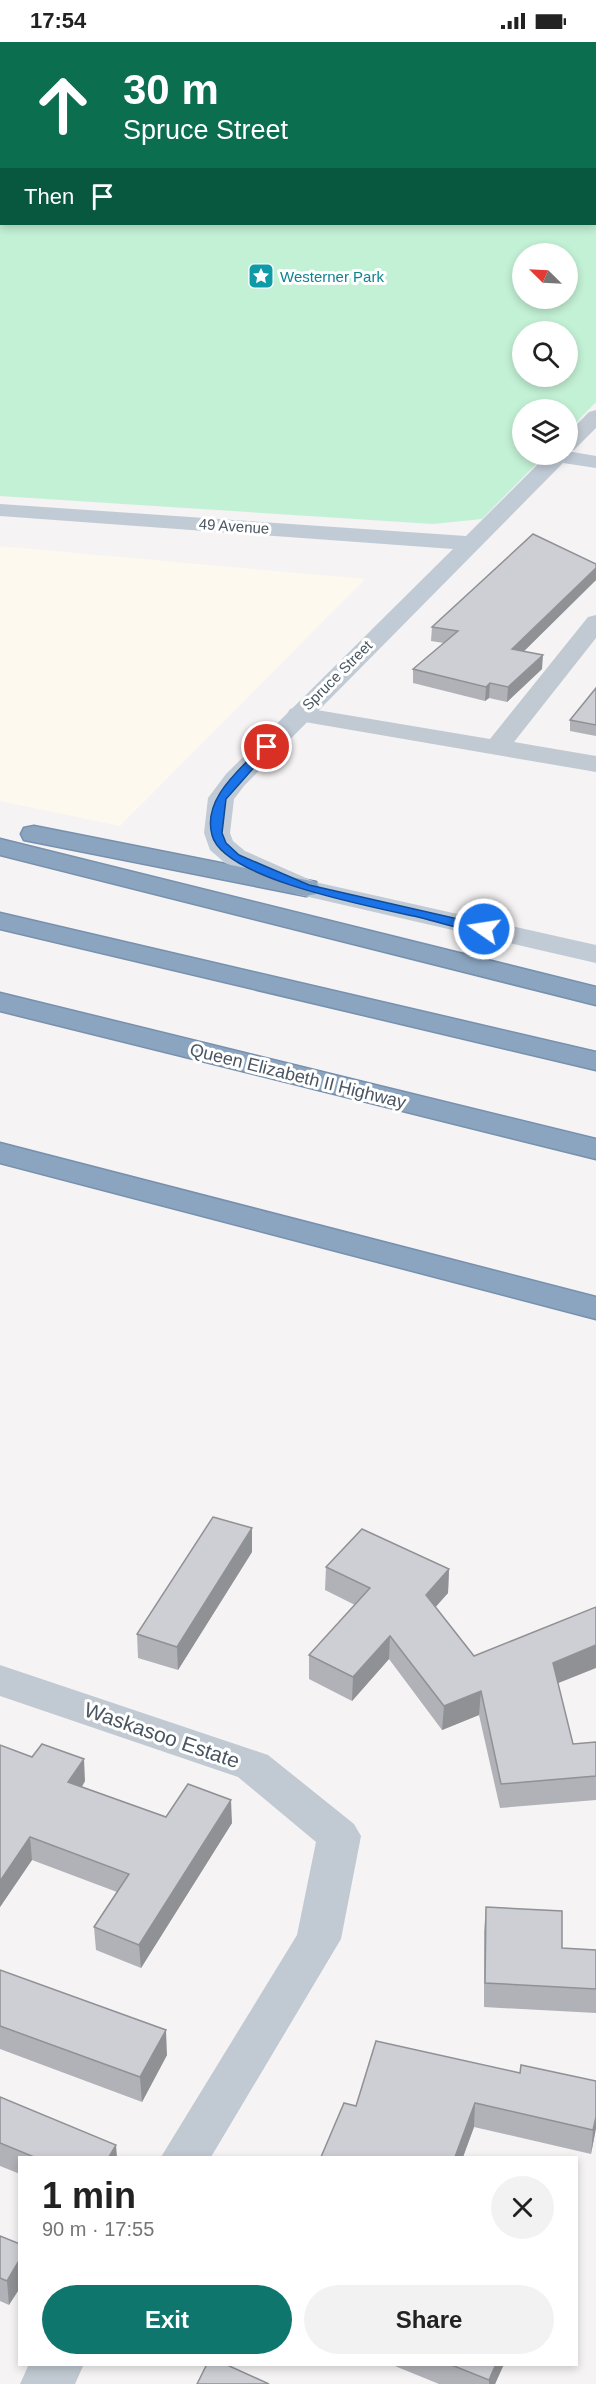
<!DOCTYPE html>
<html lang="en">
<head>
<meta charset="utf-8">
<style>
	body { margin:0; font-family:Arial,sans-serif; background:#f2f2f2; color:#222; height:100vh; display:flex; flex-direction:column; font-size:22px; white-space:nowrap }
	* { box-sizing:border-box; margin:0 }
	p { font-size:20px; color:#767676 }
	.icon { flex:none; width:33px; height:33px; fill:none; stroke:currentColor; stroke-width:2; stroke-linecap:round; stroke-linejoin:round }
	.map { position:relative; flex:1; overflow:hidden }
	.sheet { position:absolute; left:18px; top:2114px; width:560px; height:210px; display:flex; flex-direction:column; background:#fff; border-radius:0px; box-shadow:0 3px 9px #0003 }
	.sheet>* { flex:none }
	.hud { position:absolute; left:0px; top:0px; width:597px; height:183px; box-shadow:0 3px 9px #0003; background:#0b6e4f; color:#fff; overflow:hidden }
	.needle { width:39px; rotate:294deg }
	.tools { position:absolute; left:512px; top:201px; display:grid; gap:12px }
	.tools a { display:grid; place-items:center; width:66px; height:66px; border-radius:50%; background:#fff; box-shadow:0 3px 9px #0003; font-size:30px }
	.pin { position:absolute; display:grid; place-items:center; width:51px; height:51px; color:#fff; margin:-26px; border:3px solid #fff; border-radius:50%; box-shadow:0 2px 6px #0007 }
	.me { position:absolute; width:66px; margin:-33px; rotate:283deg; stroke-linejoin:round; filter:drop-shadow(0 0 4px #0008) }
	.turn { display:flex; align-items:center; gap:21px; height:126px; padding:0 24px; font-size:27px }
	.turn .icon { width:78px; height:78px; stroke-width:2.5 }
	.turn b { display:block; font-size:42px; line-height:51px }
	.then { display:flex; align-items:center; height:57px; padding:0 24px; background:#0003; gap:12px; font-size:22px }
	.round { display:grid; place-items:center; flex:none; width:63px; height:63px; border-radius:32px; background:#f2f2f2 }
	.overview { display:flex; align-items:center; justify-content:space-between; height:102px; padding:0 24px }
	h1 { font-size:36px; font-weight:700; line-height:45px }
	.action { display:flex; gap:12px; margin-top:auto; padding:12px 24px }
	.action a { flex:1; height:69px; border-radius:36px; background:#0f766e; color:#fff; font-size:24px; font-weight:700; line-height:69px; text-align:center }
	.action a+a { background:#f2f2f2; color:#222 }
	.status { display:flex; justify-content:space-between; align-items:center; height:42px; padding:0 30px; background:#fff; direction:ltr }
	.status svg { height:16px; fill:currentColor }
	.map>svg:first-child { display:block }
	.commercial { fill:#fdf9ef }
	.green { fill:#c3f1d5; fill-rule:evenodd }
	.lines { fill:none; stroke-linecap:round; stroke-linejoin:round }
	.highway-casing { stroke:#7690ad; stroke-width:3 }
	.street { fill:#c1cad2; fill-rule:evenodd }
	.secondary { fill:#c1cbd6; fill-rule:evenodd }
	.highway { fill:#8ba5c1; fill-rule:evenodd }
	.wall { fill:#b0b2b7 }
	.shaded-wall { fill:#909195 }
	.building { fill:#cdcfd5; stroke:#909195; stroke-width:1.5 }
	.route { fill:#1a73e8; stroke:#114b97; stroke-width:1.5 }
	.labels { text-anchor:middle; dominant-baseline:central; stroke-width:6; stroke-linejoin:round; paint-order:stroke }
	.far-culture-label { font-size:15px; fill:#0d838f; stroke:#fff; text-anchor:start }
	.far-street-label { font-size:15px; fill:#4a5661; stroke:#fff }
	.street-label { font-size:18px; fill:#4a5661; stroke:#fff }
	.near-street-label { font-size:21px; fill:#4a5661; stroke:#fff }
</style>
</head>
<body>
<div class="status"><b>17:54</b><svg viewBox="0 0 49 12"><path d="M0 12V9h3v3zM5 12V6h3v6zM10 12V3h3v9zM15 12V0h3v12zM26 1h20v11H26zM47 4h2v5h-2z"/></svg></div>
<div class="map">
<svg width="596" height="2342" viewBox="0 0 596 2342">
	<rect width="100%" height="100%" fill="#f5f3f3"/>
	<path class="commercial" d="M 0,504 L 365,537 L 120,784 L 0,759 Z"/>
	<path class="green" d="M 0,0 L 596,0 L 596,360 L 567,390 L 567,368 L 522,368 L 522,412 L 545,413 L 482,477 L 433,482 L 0,454 ZM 2,2 L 596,2 L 596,182 L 2,182 ZM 522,212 L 567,212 L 567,256 L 522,256 ZM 522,290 L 567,290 L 567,334 L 522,334 Z"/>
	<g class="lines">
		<g class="highway-casing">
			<path id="highway" d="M 34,784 L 306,838 L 316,840 L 320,846 L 316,852 L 306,854 L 24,798 L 21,792 L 24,786 Z
				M 0,797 L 596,945 L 596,963 L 0,813 Z
				M 0,871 L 596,1010 L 596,1028 L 0,887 Z
				M 0,951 L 596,1097 L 596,1117 L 0,969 Z
				M 0,1101 L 596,1255 L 596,1277 L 0,1121 Z"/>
		</g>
		<path class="street" d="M 61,0 L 77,0 L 60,2 Z
			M 0,30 L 2,30 L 0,39 Z
			M 596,368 L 596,386 L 574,408 L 567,410 L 567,392 L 589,370 Z
			M 596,573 L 596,596 L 514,700 L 596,714 L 596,730 L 299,679 L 290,677 L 287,672 L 290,667 L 299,665 L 490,697 L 588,575 Z
			M 0,1623 L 268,1713 L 354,1782 L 361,1794 L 341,1897 L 211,2115 L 161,2115 L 297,1893 L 316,1800 L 238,1735 L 0,1654 Z
			M 29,2322 L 84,2322 L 75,2342 L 20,2342 Z"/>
		<path class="secondary" d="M 567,409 L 596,414 L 596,426 L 563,421 L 244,744 L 234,757 L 230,791 L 233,799 L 245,809 L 315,840 L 596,903 L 596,921 L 296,852 L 225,821 L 210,808 L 204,791 L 208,756 L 226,732 L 453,507 L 0,474 L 0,462 L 466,494 L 548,412 L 567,412 Z"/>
		<use href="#highway" class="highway"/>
	</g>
	<path class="wall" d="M 596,522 L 596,538 L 524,609 L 542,627 L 507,660 L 489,656 L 485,659 L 413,641 L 413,627 L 444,601 L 431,599 L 432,585 Z
		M 596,646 L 596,694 L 570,689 L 570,678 Z
		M 252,1510 L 178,1628 L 138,1616 L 137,1592 Z
		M 326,1525 L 449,1527 L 448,1551 L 435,1565 L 474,1614 L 558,1642 L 573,1702 L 596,1700 L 596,1758 L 500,1766 L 479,1673 L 442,1688 L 389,1617 L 352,1659 L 309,1637 L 309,1613 L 355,1563 L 325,1548 Z
		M 0,1703 L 85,1739 L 82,1745 L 166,1775 L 232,1781 L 141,1926 L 96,1908 L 94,1885 L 117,1850 L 32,1818 L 0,1865 Z
		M 486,1865 L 562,1906 L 596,1908 L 596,1971 L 484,1965 L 484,1889 Z
		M 0,1928 L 167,2013 L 142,2060 L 0,2007 Z
		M 376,1999 L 596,2086 L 591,2112 L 474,2085 L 463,2115 L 321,2115 L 356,2064 Z
		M 0,2055 L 117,2115 L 20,2115 L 20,2132 L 0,2124 Z
		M 0,2194 L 20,2202 L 9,2263 L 0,2259 Z
		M 390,2322 L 504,2322 L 495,2342 L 439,2342 Z"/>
	<path class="shaded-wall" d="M 8,0 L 46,0 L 43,2 L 4,2 Z
		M 2,3 L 2,22 L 0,23 L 0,4 Z
		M 596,526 L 596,538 L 511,622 L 512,607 Z
		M 543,613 L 542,627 L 507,660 L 508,645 Z
		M 490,641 L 489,656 L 485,659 L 486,645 Z
		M 252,1486 L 252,1510 L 178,1628 L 177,1605 Z
		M 449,1527 L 448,1551 L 425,1577 L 426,1553 Z
		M 390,1594 L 389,1617 L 352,1659 L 353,1635 Z
		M 596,1603 L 596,1626 L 551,1644 L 553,1621 Z
		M 481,1649 L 479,1673 L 442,1688 L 444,1664 Z
		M 84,1717 L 85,1739 L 70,1763 L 68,1740 Z
		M 231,1758 L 232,1781 L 141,1926 L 139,1903 Z
		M 30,1795 L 32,1818 L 0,1865 L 0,1839 Z
		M 166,1988 L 167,2013 L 142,2060 L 140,2035 Z
		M 475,2061 L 474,2085 L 463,2115 L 455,2115 Z
		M 596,2075 L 596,2086 L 591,2112 L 593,2088 Z
		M 116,2103 L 117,2115 L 109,2115 Z
		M 20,2217 L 20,2246 L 9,2263 L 7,2239 Z
		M 496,2322 L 504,2322 L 495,2342 L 489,2342 L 489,2338 Z"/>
	<path class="building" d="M 0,0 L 8,0 L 2,2 L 2,3 L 0,4 Z
		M 533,492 L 596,522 L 596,526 L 512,607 L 543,613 L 508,645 L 490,641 L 486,645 L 413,627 L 458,589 L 432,585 Z
		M 596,646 L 596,683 L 570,678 Z
		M 213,1475 L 252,1486 L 177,1605 L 137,1592 Z
		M 362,1487 L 449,1527 L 426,1553 L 474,1614 L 596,1565 L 596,1603 L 553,1621 L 573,1702 L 596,1700 L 596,1734 L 501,1742 L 481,1649 L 444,1664 L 390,1594 L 353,1635 L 309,1613 L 370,1546 L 326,1525 Z
		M 42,1702 L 84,1717 L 68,1740 L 166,1775 L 188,1742 L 231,1758 L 139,1903 L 94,1885 L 129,1832 L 30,1795 L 0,1839 L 0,1703 L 32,1715 Z
		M 486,1865 L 562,1869 L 562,1906 L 596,1908 L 596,1947 L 485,1941 Z
		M 0,1928 L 166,1988 L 140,2035 L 0,1984 Z
		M 376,1999 L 520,2031 L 521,2023 L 596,2039 L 596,2075 L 593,2088 L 475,2061 L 455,2115 L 321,2115 L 344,2061 L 356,2064 Z
		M 0,2055 L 116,2103 L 109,2115 L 34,2115 L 0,2101 Z
		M 0,2194 L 20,2202 L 20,2217 L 7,2239 L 0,2236 Z
		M 207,2322 L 225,2322 L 269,2342 L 197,2342 Z
		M 449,2322 L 496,2322 L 489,2338 Z"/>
	<path class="route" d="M 263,703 L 272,705 L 226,757 L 222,791 L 226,801 L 239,813 L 309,843 L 489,884 L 489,889 C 474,892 438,880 422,876 C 379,866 223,838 212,793 C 202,756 241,727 263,703 Z"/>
	<defs>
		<g id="sight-square" transform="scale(1.35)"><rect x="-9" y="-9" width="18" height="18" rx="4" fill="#0f9aa8" stroke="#fff"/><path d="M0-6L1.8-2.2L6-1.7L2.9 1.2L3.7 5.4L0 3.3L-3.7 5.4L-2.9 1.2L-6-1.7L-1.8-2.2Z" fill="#fff"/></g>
	</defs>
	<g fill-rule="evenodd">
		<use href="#sight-square" x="261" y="234"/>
	</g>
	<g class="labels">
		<g class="far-culture-label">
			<text x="280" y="234">Westerner Park</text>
		</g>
		<g class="far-street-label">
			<text transform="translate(234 484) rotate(4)">49 Avenue</text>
			<text transform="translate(337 633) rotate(-45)">Spruce Street</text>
		</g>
		<g class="street-label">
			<text transform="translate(298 1034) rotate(14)">Queen Elizabeth II Highway</text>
		</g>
		<g class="near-street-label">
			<text transform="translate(162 1693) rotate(19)">Waskasoo Estate</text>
		</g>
	</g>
</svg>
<div class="tools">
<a><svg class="needle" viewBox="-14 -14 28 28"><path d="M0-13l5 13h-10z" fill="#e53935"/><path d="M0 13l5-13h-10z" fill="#767676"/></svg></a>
<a><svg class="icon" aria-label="search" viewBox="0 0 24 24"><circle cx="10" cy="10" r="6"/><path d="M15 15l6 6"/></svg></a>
<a><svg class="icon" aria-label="layers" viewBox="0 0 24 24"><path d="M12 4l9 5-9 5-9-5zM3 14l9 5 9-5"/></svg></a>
</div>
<div class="pin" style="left:267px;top:705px;background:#d93025"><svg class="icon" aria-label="arrive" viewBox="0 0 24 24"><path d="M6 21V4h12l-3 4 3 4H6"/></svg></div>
<svg class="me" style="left:484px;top:887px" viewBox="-20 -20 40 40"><circle r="17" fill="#1a73e8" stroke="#fff" stroke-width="3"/><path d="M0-11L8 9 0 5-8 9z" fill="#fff"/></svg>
<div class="hud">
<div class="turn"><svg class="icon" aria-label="ahead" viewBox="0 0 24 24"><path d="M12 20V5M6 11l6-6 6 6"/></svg><div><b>30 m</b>Spruce Street</div></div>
<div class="then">Then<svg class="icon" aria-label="arrive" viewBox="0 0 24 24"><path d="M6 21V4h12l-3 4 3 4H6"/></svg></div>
</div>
<section class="sheet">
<div class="overview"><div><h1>1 min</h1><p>90 m · 17:55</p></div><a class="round"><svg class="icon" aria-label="close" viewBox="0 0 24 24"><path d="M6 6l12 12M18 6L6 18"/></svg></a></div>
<div class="action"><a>Exit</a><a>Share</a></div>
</section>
</div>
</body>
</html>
